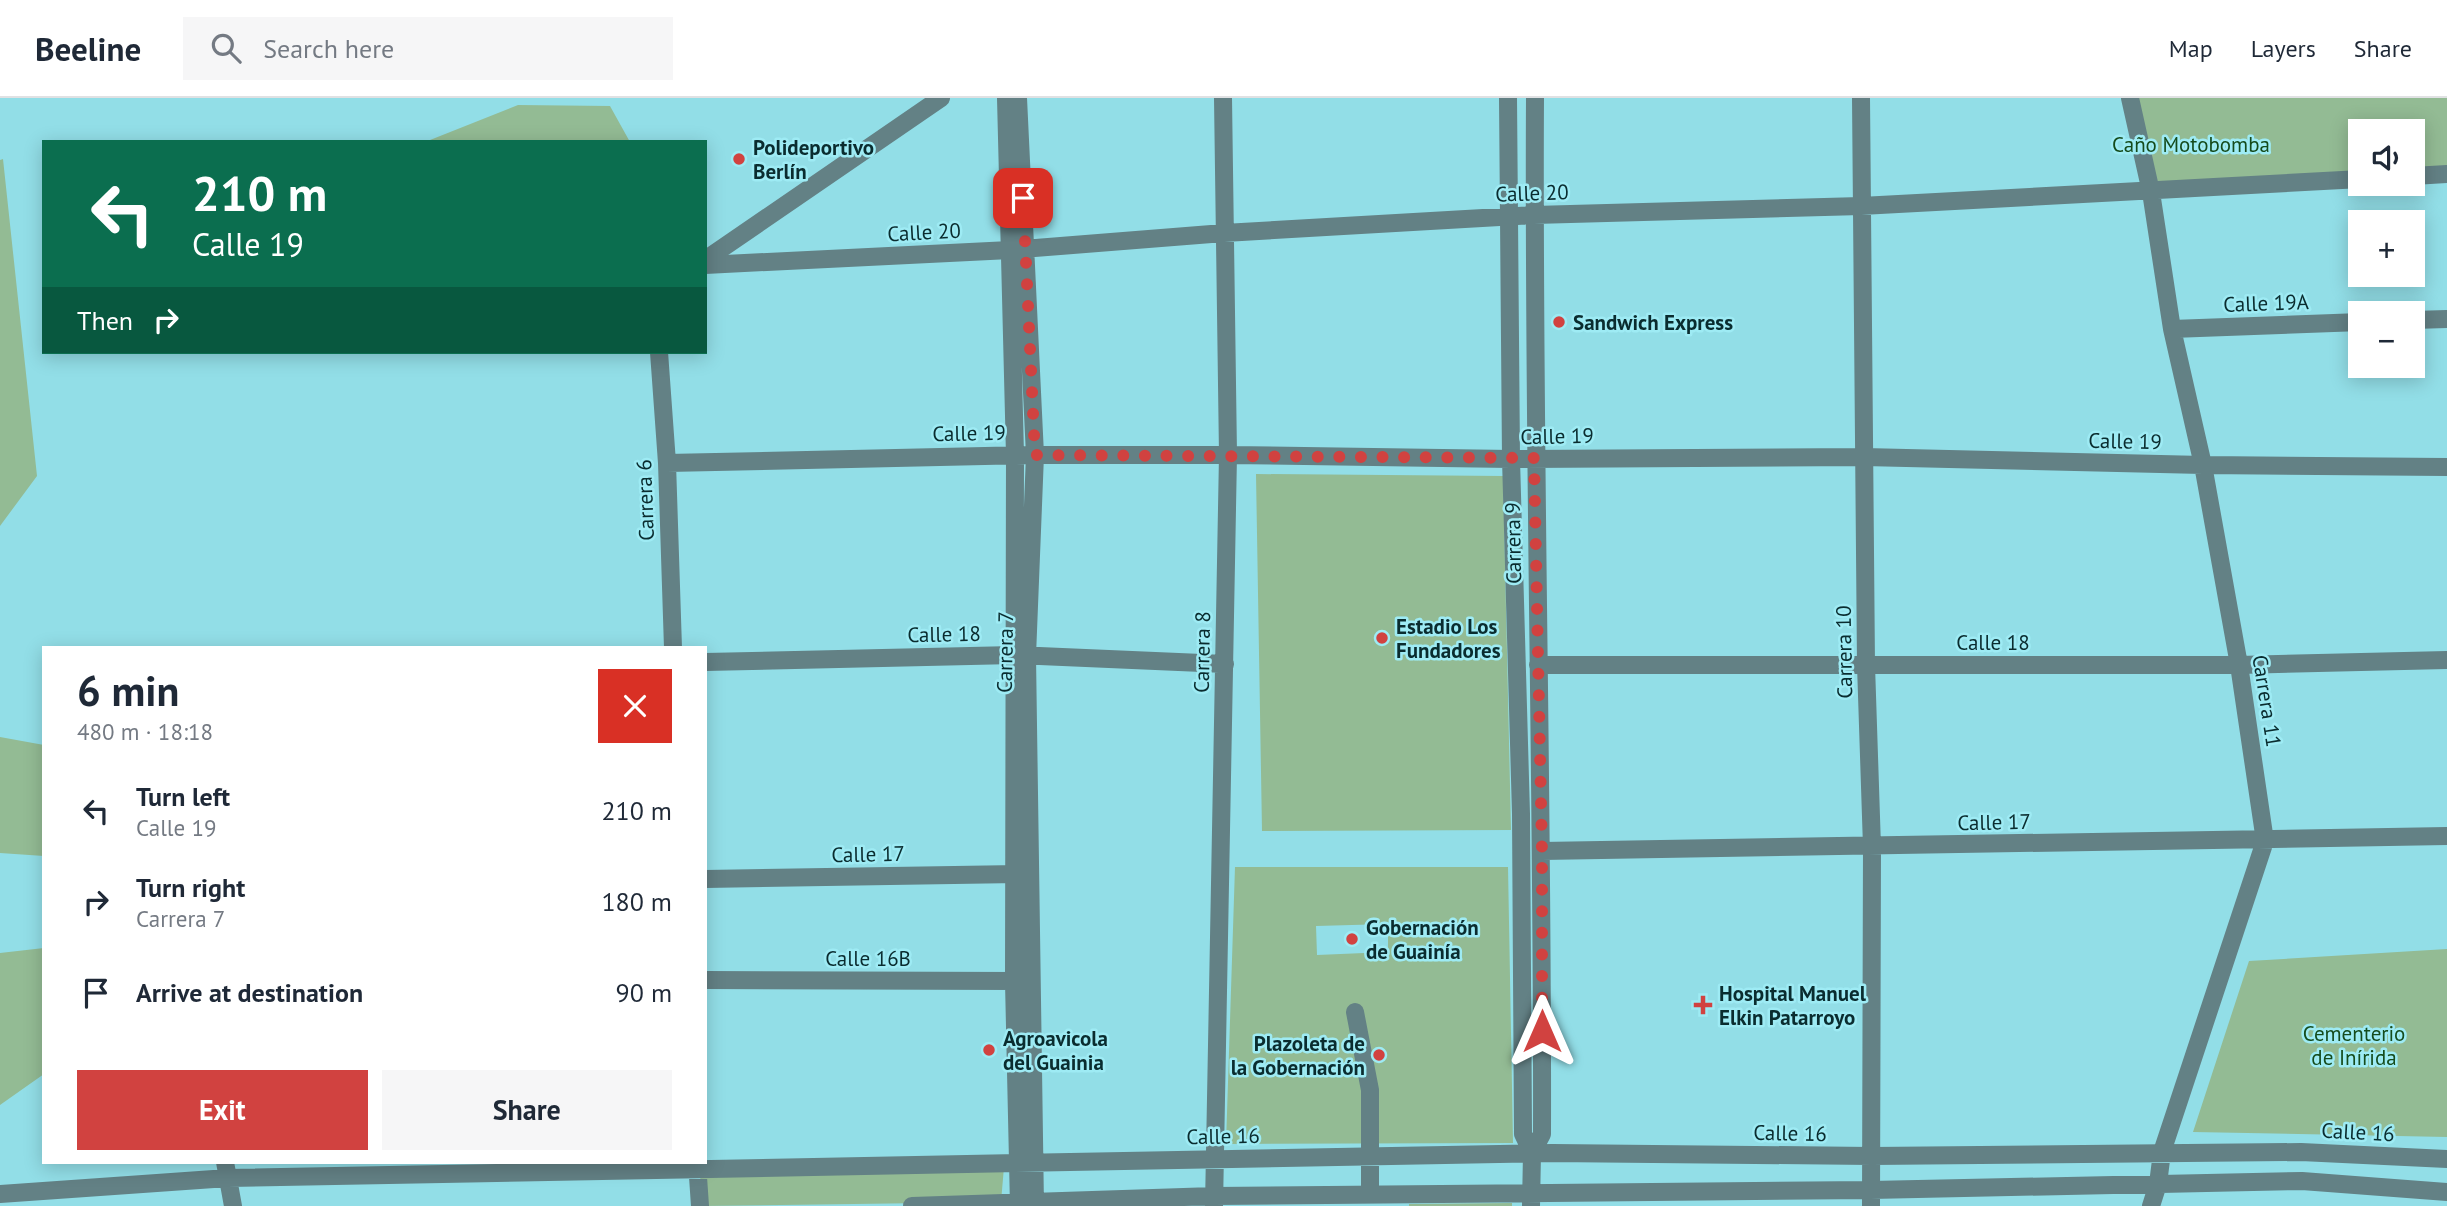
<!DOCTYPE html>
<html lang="en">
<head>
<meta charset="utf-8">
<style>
	body { margin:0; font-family:"PT Sans",sans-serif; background:#f6f6f7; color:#1f2937; height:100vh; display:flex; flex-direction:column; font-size:26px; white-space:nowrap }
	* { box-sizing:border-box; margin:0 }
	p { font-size:23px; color:#747a83 }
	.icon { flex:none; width:38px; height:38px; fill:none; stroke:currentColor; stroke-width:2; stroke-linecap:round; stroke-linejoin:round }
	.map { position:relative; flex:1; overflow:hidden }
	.drawer { position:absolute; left:42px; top:548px; width:665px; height:518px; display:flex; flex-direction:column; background:#fff; border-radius:0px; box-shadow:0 4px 18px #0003 }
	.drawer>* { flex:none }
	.hud { position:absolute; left:42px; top:42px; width:665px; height:214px; border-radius:0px; box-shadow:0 4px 18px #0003; background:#0b6e4f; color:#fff; overflow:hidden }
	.fabs { position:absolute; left:2348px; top:21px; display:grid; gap:14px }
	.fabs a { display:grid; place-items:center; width:77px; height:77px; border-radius:0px; background:#fff; box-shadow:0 4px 18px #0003; font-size:35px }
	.pin { position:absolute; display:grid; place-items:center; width:60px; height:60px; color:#fff; margin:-30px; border-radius:14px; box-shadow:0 4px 10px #0006 }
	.me { position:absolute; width:77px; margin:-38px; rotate:0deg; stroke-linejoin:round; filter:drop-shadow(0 0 5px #0008) }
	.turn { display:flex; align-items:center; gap:24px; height:147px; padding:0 35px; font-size:32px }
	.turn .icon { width:91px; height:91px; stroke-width:2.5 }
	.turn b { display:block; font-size:49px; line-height:60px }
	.then { display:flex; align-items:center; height:66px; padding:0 35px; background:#0003; gap:14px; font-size:26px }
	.round { display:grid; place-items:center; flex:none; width:74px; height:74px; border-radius:0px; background:#f6f6f7 }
	.headline { display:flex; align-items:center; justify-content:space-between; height:119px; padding:0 35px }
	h1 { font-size:42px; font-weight:700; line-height:52px }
	.cta { display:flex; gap:14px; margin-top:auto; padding:14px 35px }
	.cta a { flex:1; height:80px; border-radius:0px; background:#d14240; color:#fff; font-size:28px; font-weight:700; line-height:80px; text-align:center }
	.cta a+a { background:#f6f6f7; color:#1f2937 }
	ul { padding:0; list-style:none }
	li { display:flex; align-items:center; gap:21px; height:91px; padding:0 35px }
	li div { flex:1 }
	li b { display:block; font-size:26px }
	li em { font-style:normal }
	header { display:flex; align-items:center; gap:42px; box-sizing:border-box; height:98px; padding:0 35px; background:#fff; border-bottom:2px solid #e0e1e3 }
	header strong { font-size:33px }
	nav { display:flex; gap:38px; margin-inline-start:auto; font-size:24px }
	.search { width:490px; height:63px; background:#f6f6f7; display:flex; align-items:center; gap:18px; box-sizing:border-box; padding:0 24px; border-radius:0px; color:#747a83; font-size:26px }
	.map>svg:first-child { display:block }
	.green { fill:#93bb94; fill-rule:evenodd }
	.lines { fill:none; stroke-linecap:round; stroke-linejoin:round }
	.minor { stroke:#638185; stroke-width:18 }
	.route { stroke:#d14240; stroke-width:12; stroke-dasharray:0 21.6 }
	.poi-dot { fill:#d14240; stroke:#9eebf4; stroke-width:2.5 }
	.labels { text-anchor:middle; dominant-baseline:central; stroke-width:5; stroke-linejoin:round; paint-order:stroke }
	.park-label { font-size:21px; fill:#154b1c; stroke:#9eebf4 }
	.poi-label { font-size:21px; font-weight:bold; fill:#0a2c2f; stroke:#9eebf4; text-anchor:start }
	.street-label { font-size:21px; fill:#0a2c2f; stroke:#9eebf4 }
</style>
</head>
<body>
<header>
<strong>Beeline</strong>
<div class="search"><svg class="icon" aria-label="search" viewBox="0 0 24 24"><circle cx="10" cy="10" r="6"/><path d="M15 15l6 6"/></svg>Search here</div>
<nav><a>Map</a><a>Layers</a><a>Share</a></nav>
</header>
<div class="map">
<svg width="2447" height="1108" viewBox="0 0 2447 1108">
	<rect width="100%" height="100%" fill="#92dee7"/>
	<path class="green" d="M 2137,0 L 2447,0 L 2447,76 L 2413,78 L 2413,33 L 2361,33 L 2361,81 L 2151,94 Z
		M 518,7 L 610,8 L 630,44 L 425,44 Z
		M 3,61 L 37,378 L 0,428 L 0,62 Z
		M 1256,376 L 1503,378 L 1511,732 L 1262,733 Z
		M 0,639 L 44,647 L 44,758 L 0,755 Z
		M 1235,769 L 1508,769 L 1513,1045 L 1226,1046 ZM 1388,826 L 1388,854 L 1317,857 L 1316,828 Z
		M 44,850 L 44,976 L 0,1007 L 0,855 Z
		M 2447,851 L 2447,1039 L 2193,1034 L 2249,863 Z
		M 1004,1069 L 1001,1104 L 702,1108 L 700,1074 Z
		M 1512,1105 L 1512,1108 L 1409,1108 L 1409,1106 Z"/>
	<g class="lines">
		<path class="minor" d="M 1006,0 L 1015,357 L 1014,884 L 1019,1108
			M 1018,0 L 1035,357 L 1027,558 L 1035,1108
			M 1508,0 L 1511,361 L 1521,716 L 1523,1036 L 1532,1055
			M 1861,0 L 1866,567 L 1872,749 L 1871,1108
			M 2130,0 L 2151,94 L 2172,231 L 2203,367 L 2239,567 L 2265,743 L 2162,1054 L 2158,1086 L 2151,1108
			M 2413,78 L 2447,76
			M 705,162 L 941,0
			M 705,167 L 1010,152 L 1224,135 L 1534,117 L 1861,108 L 2361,81
			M 2413,222 L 2447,221
			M 2172,231 L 2361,224
			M 659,254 L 667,365 L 673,550
			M 667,365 L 1035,357 L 1228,357 L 1511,361 L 1864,359 L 2203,367 L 2447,369
			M 705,564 L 1014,557 L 1225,566
			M 1538,567 L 2239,567 L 2447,562
			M 1542,753 L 2447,738
			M 705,781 L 1024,776
			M 705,882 L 1024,883
			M 1355,914 L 1370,992 L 1370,1096
			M 225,1064 L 233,1108
			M 697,1064 L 700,1108
			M 0,1096 L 228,1080 L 1552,1055 L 1872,1058 L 2301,1054 L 2447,1061
			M 912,1108 L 1214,1098 L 1871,1092 L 2302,1083 L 2447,1094
			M 1214,1108 L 1228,357 L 1223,0
			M 1531,1108 L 1532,1055 L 1542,1036 C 1543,690 1533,345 1535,0"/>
	</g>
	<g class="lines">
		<path class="route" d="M 1023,100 L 1035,357 L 1534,360 L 1542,754 L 1542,933"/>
	</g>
	<g class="poi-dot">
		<circle cx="739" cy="61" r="7"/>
		<circle cx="1559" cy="224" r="7"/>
		<circle cx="1382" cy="540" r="7"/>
		<circle cx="1352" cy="841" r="7"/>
		<path d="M1699.5 896.5h7v7h7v7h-7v7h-7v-7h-7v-7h7z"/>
		<circle cx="989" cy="952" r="7"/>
		<circle cx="1379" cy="957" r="7"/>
	</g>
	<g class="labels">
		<g class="park-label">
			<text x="2191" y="46">Caño Motobomba</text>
			<text x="2354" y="935">Cementerio<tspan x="2354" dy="24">de Inírida</tspan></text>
		</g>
		<g class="poi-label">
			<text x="753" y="49">Polideportivo<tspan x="753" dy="24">Berlín</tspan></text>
			<text x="1573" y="224">Sandwich Express</text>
			<text x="1396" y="528">Estadio Los<tspan x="1396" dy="24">Fundadores</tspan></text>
			<text x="1366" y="829">Gobernación<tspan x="1366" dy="24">de Guainía</tspan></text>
			<text x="1719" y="895">Hospital Manuel<tspan x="1719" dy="24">Elkin Patarroyo</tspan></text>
			<text x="1003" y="940">Agroavicola<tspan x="1003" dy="24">del Guainia</tspan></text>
			<text x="1365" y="945" text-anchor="end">Plazoleta de<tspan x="1365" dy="24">la Gobernación</tspan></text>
		</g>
		<g class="street-label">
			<text transform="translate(1532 95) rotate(-2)">Calle 20</text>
			<text transform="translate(924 134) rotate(-3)">Calle 20</text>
			<text transform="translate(2266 205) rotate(-2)">Calle 19A</text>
			<text transform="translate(969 335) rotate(-1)">Calle 19</text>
			<text transform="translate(1557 338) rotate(-1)">Calle 19</text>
			<text transform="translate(2125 343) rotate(1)">Calle 19</text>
			<text transform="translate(645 402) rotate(-92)">Carrera 6</text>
			<text transform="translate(1513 445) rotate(-91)">Carrera 9</text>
			<text transform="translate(944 536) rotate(-1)">Calle 18</text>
			<text x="1993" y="544">Calle 18</text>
			<text transform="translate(1005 554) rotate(-89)">Carrera 7</text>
			<text transform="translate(1202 554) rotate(-89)">Carrera 8</text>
			<text transform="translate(1844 554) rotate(-91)">Carrera 10</text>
			<text transform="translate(2267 603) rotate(81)">Carrera 11</text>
			<text transform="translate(1994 724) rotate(-1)">Calle 17</text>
			<text transform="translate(868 756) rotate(-1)">Calle 17</text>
			<text x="868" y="860">Calle 16B</text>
			<text transform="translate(2358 1034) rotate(3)">Calle 16</text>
			<text transform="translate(1790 1035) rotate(1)">Calle 16</text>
			<text transform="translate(1223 1038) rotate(-1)">Calle 16</text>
		</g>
	</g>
</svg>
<div class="fabs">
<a><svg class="icon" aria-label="sound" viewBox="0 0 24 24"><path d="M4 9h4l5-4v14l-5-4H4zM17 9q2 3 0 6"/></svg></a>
<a>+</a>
<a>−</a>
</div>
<div class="pin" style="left:1023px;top:100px;background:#d93025"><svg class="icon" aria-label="arrive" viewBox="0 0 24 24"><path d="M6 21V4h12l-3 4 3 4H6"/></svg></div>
<svg class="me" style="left:1542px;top:933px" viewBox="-20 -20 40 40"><path d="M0-17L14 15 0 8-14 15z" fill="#d14240" stroke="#fff" stroke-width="4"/></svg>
<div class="hud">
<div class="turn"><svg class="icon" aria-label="left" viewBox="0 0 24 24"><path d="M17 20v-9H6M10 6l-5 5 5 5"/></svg><div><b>210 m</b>Calle 19</div></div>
<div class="then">Then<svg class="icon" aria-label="right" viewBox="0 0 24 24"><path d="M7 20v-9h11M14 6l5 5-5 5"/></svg></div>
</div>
<section class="drawer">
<div class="headline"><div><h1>6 min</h1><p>480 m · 18:18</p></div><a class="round" style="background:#d93025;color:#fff"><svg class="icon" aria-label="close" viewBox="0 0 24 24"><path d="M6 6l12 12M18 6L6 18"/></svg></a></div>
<ul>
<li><svg class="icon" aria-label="left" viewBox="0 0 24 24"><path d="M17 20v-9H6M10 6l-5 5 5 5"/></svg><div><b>Turn left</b><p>Calle 19</p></div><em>210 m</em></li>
<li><svg class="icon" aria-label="right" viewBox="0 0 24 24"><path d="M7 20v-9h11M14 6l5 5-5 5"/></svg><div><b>Turn right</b><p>Carrera 7</p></div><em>180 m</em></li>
<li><svg class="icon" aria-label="arrive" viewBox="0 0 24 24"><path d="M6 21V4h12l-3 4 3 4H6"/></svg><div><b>Arrive at destination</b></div><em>90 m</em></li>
</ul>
<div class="cta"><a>Exit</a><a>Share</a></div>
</section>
</div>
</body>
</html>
